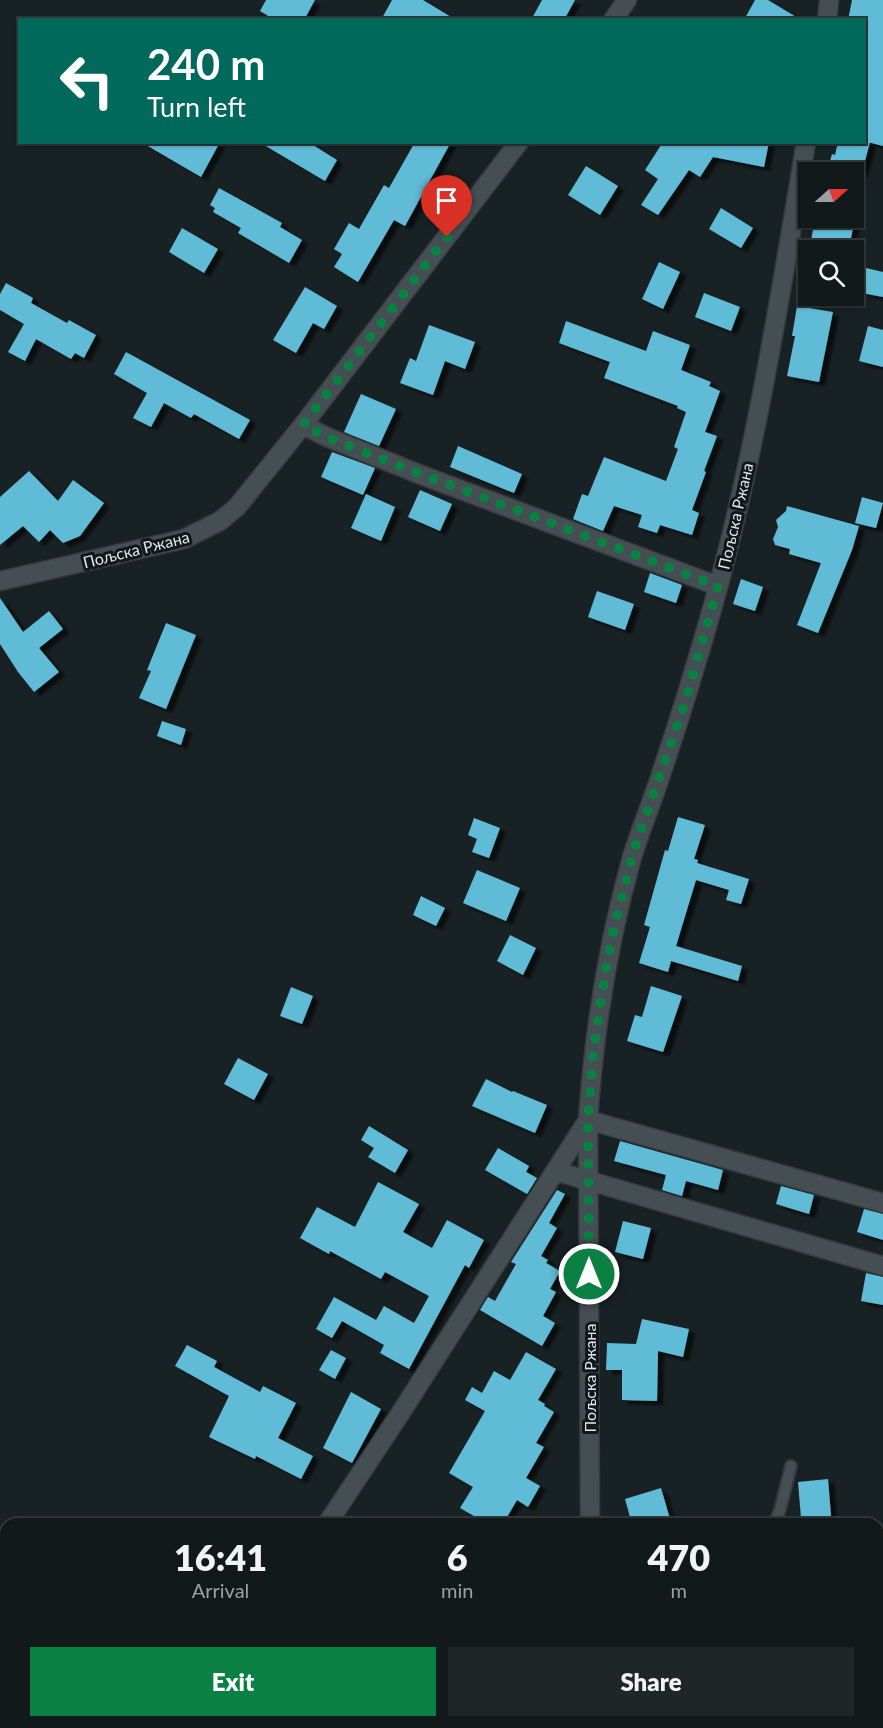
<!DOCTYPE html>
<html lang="en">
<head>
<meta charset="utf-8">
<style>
	body { margin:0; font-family:Lato,sans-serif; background:#1f2628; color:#f1f3f6; height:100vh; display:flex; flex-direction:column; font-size:22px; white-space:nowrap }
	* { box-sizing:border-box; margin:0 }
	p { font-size:20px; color:#9ca0a3 }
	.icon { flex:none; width:33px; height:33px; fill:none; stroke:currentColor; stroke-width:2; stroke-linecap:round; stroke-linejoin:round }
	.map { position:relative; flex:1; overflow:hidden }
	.panel { position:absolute; left:0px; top:1518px; width:884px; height:210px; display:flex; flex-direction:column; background:#12191b; border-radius:18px 18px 0 0; box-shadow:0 2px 4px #0004,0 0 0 2px #31383a }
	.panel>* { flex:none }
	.top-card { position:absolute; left:18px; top:18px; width:848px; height:126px; border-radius:0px; box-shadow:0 2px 4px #0004,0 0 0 2px #31383a; background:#00695c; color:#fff; overflow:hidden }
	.needle { width:39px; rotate:69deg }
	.fabs { position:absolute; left:798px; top:162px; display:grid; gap:12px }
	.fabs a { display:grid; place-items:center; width:66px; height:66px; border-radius:0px; background:#12191b; box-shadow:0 2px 4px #0004,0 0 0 2px #31383a; font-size:30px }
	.pin { position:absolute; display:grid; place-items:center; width:51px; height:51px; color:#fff; margin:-62px -26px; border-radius:50% 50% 50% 0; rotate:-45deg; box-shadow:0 0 6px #0007 }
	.pin .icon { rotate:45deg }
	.me { position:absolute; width:66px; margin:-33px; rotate:0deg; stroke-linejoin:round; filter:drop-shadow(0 0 4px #0008) }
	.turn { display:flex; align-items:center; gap:21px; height:126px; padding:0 30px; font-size:27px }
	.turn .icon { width:78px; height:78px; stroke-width:2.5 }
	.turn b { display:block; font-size:42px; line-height:51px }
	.eta { display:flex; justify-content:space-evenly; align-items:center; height:102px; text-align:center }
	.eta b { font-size:36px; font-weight:800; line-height:42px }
	.primary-button { display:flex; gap:12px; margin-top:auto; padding:12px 30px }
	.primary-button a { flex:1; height:69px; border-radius:0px; background:#0b8043; color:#fff; font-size:24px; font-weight:800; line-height:69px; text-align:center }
	.primary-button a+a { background:#1f2628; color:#f1f3f6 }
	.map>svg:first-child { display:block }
	.building { fill:#61bbd6; filter:url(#shadow) }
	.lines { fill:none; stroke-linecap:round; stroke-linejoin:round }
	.service-casing { stroke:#353b3d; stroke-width:14 }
	.minor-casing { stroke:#353b3d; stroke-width:21 }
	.service { stroke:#454f53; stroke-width:10 }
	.minor { stroke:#454f53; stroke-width:18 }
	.route { stroke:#0b8043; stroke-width:10; stroke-dasharray:0 18 }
	.labels { text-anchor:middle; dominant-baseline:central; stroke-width:6; stroke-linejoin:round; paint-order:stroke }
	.street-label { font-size:16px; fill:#e1e7e9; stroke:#0f181b }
</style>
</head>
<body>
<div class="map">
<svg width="883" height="1728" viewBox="0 0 883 1728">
	<defs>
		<filter id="shadow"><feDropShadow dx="6" dy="4" stdDeviation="1.5" flood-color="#0009"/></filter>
	</defs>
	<rect width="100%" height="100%" fill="#182124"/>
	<path class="building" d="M 266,0 L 315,0 L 304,20 L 275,20 L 260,11 Z
		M 392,0 L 423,0 L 456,20 L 381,20 Z
		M 542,0 L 575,0 L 564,20 L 531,20 Z
		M 755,0 L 768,0 L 801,20 L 744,20 Z
		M 852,0 L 883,0 L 883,146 L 864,141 L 864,20 L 848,20 Z
		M 141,142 L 220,142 L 201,177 Z
		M 259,142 L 308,142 L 337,160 L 325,181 Z
		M 415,142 L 451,142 L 405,226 L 394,220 L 358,282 L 334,267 L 342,254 L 334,249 L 349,223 L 359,229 L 384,185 L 389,188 Z
		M 663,142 L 769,142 L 764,167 L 713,157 L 700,177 L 689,170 L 658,215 L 641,205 L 658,179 L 645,170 Z
		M 838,142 L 870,142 L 862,172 L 827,172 L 832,154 L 835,155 Z
		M 586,166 L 618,186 L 600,215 L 568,195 Z
		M 219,188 L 282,223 L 280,227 L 302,240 L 289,263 L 238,233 L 241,228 L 213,212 L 215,208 L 210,205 Z
		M 721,208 L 753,228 L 741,248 L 709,229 Z
		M 815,218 L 854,223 L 849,248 L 811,241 Z
		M 182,228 L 218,249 L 204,273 L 169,252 Z
		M 659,262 L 680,272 L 663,309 L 642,299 Z
		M 866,268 L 883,272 L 883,297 L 862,293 Z
		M 6,283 L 33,298 L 31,303 L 67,323 L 69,320 L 96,335 L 84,358 L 75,353 L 71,359 L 36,339 L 25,361 L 8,352 L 24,324 L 0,310 L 0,294 Z
		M 305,287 L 337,306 L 324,329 L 313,323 L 296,353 L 273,340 Z
		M 704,293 L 740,307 L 731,331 L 695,317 Z
		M 797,306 L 833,312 L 819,382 L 787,376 L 795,336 L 792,336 Z
		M 566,321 L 646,351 L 653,331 L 690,345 L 681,370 L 711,382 L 709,386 L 720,391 L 705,432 L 717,436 L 704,471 L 706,472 L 692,510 L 699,513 L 692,535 L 660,525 L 657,533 L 638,527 L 642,515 L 614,506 L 603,531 L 573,519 L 582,494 L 588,496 L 604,457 L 666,481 L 678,449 L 674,447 L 686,412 L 677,408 L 678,406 L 604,378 L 610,362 L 559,343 Z
		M 429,325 L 475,342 L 465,369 L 445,361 L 433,395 L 400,383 L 410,358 L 416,361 Z
		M 868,326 L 883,330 L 883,367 L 859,361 Z
		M 126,352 L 250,420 L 239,439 L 194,414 L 191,418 L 164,403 L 151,427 L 133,418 L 147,393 L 114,374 Z
		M 361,394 L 396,409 L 379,446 L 344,432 Z
		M 458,446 L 522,474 L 514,493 L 450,467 Z
		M 332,452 L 375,468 L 363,495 L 321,477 Z
		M 29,471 L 58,501 L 73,480 L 104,503 L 80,536 L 63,543 L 50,530 L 39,542 L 23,526 L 0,545 L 0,497 Z
		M 420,490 L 452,504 L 440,531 L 408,517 Z
		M 366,494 L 395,507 L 381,541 L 351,528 Z
		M 862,497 L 883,503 L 876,528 L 855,523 Z
		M 787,506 L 859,526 L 852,550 L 818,633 L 797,625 L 821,563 L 789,554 L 790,549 L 775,545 L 773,539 L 778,527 L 776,520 L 786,511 Z
		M 650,573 L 682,585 L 676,603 L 644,592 Z
		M 741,579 L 763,587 L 755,611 L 733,604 Z
		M 597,591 L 634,604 L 625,630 L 588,617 Z
		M 0,598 L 23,632 L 49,611 L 63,629 L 39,648 L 59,672 L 34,692 L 18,672 L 0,644 Z
		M 166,623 L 196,635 L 166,709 L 139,698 L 151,671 L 147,670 Z
		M 162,721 L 186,729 L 181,745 L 157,736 Z
		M 678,817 L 705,825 L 694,859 L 698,860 L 697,863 L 749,879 L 741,904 L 726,900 L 729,890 L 696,880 L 676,946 L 742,966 L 738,981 L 671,961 L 668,972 L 639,963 L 650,927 L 644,925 L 665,850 L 668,851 Z
		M 474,818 L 500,828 L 489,858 L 472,852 L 477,839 L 468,835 Z
		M 477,870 L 520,888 L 506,921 L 463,903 Z
		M 421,896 L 445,908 L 436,926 L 413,915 Z
		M 510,935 L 536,948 L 523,975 L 497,961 Z
		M 651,986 L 682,996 L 663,1052 L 627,1041 L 635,1015 L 642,1017 Z
		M 291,987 L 313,996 L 302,1024 L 280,1016 Z
		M 238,1058 L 268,1074 L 254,1100 L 224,1084 Z
		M 486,1079 L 512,1092 L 513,1091 L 547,1105 L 535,1133 L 472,1106 Z
		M 369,1126 L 408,1150 L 395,1173 L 368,1157 L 374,1148 L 361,1140 Z
		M 620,1141 L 723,1170 L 718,1190 L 686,1181 L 682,1196 L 662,1190 L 666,1175 L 614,1161 Z
		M 498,1148 L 529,1166 L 526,1172 L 537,1178 L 527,1194 L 485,1170 Z
		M 378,1182 L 419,1204 L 403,1232 L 432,1248 L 447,1220 L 484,1240 L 469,1268 L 465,1265 L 409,1369 L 380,1353 L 384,1345 L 342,1321 L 332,1338 L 316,1329 L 334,1297 L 376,1320 L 384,1306 L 414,1323 L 429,1296 L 385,1272 L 381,1279 L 330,1251 L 329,1254 L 300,1238 L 317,1207 L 355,1227 Z
		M 781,1186 L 814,1195 L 809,1214 L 776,1204 Z
		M 557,1190 L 565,1194 L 549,1223 L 557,1228 L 541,1256 L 548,1260 L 546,1263 L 560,1271 L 550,1289 L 556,1292 L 543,1316 L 555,1323 L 542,1346 L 480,1310 L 488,1297 L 495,1301 L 516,1264 L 511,1262 Z
		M 864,1209 L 883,1214 L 883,1240 L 857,1232 Z
		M 623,1221 L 651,1228 L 643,1259 L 615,1252 Z
		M 866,1273 L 883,1277 L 883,1305 L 861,1301 Z
		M 642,1319 L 689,1329 L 683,1357 L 658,1351 L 657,1401 L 622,1400 L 622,1370 L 606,1370 L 607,1343 L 636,1344 Z
		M 187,1345 L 217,1361 L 214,1367 L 260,1392 L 263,1386 L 296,1403 L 278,1438 L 313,1456 L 301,1479 L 256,1456 L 255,1459 L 209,1437 L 229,1396 L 175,1366 Z
		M 331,1350 L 346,1358 L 335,1379 L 319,1370 Z
		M 526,1352 L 556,1369 L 538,1400 L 545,1404 L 544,1406 L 554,1412 L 536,1443 L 544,1447 L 526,1478 L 540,1486 L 528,1507 L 517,1500 L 503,1524 L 488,1524 L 460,1508 L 473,1487 L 449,1473 L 485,1411 L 465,1400 L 472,1387 L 482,1393 L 494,1371 L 510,1380 Z
		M 351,1392 L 381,1409 L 352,1463 L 323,1448 Z
		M 828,1479 L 831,1516 L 801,1518 L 798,1482 Z
		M 661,1488 L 670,1519 L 652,1524 L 632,1524 L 625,1499 Z"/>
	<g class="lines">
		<g class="service-casing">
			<path id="service" d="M 774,1524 L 780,1510 L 791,1466"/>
		</g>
		<g class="minor-casing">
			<path id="minor" d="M 613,20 L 627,0
				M 827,20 L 829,0
				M 303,425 L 329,438 L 424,476 L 718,586
				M 0,581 L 184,539 L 220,521 L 237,507 L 303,425 L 519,142
				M 555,1171 L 883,1266
				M 327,1524 L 398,1417 L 588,1120 L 883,1203
				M 590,1524 L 588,1120 C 594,1031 608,943 632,857 C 641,828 653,800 662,771 C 681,715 698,659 714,602 C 756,451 780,297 806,142
				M 197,1728 L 200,1722
				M 494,1728 L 498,1722"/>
		</g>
		<use href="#service" class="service"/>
		<use href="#minor" class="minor"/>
	</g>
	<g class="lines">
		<path class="route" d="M 447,237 L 303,425 L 329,438 L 405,468 L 718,586 L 685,703 L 633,853 L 613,933 L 605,974 L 593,1055 L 588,1120 L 589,1274"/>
	</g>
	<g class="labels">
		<g class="street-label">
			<text transform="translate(735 516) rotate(-77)">Пољска Ржана</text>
			<text transform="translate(136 549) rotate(-14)">Пољска Ржана</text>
			<text transform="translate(589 1378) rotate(-90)">Пољска Ржана</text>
		</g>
	</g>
</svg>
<div class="fabs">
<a><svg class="needle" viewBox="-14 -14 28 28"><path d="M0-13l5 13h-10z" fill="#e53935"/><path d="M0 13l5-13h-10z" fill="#9ca0a3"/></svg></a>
<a><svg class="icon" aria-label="search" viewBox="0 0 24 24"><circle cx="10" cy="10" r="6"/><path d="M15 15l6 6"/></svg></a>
</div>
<div class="pin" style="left:447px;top:237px;background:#d93025"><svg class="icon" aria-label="arrive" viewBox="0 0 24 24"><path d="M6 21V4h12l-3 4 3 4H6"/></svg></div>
<svg class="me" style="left:589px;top:1274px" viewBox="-20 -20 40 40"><circle r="17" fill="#0b8043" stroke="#fff" stroke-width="3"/><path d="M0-11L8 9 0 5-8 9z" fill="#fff"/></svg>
<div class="top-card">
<div class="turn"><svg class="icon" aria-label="left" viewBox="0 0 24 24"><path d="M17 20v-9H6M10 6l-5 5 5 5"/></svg><div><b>240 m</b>Turn left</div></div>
</div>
<section class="panel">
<div class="eta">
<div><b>16:41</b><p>Arrival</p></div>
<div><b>6</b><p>min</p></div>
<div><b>470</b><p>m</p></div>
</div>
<div class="primary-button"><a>Exit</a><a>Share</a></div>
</section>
</div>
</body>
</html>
